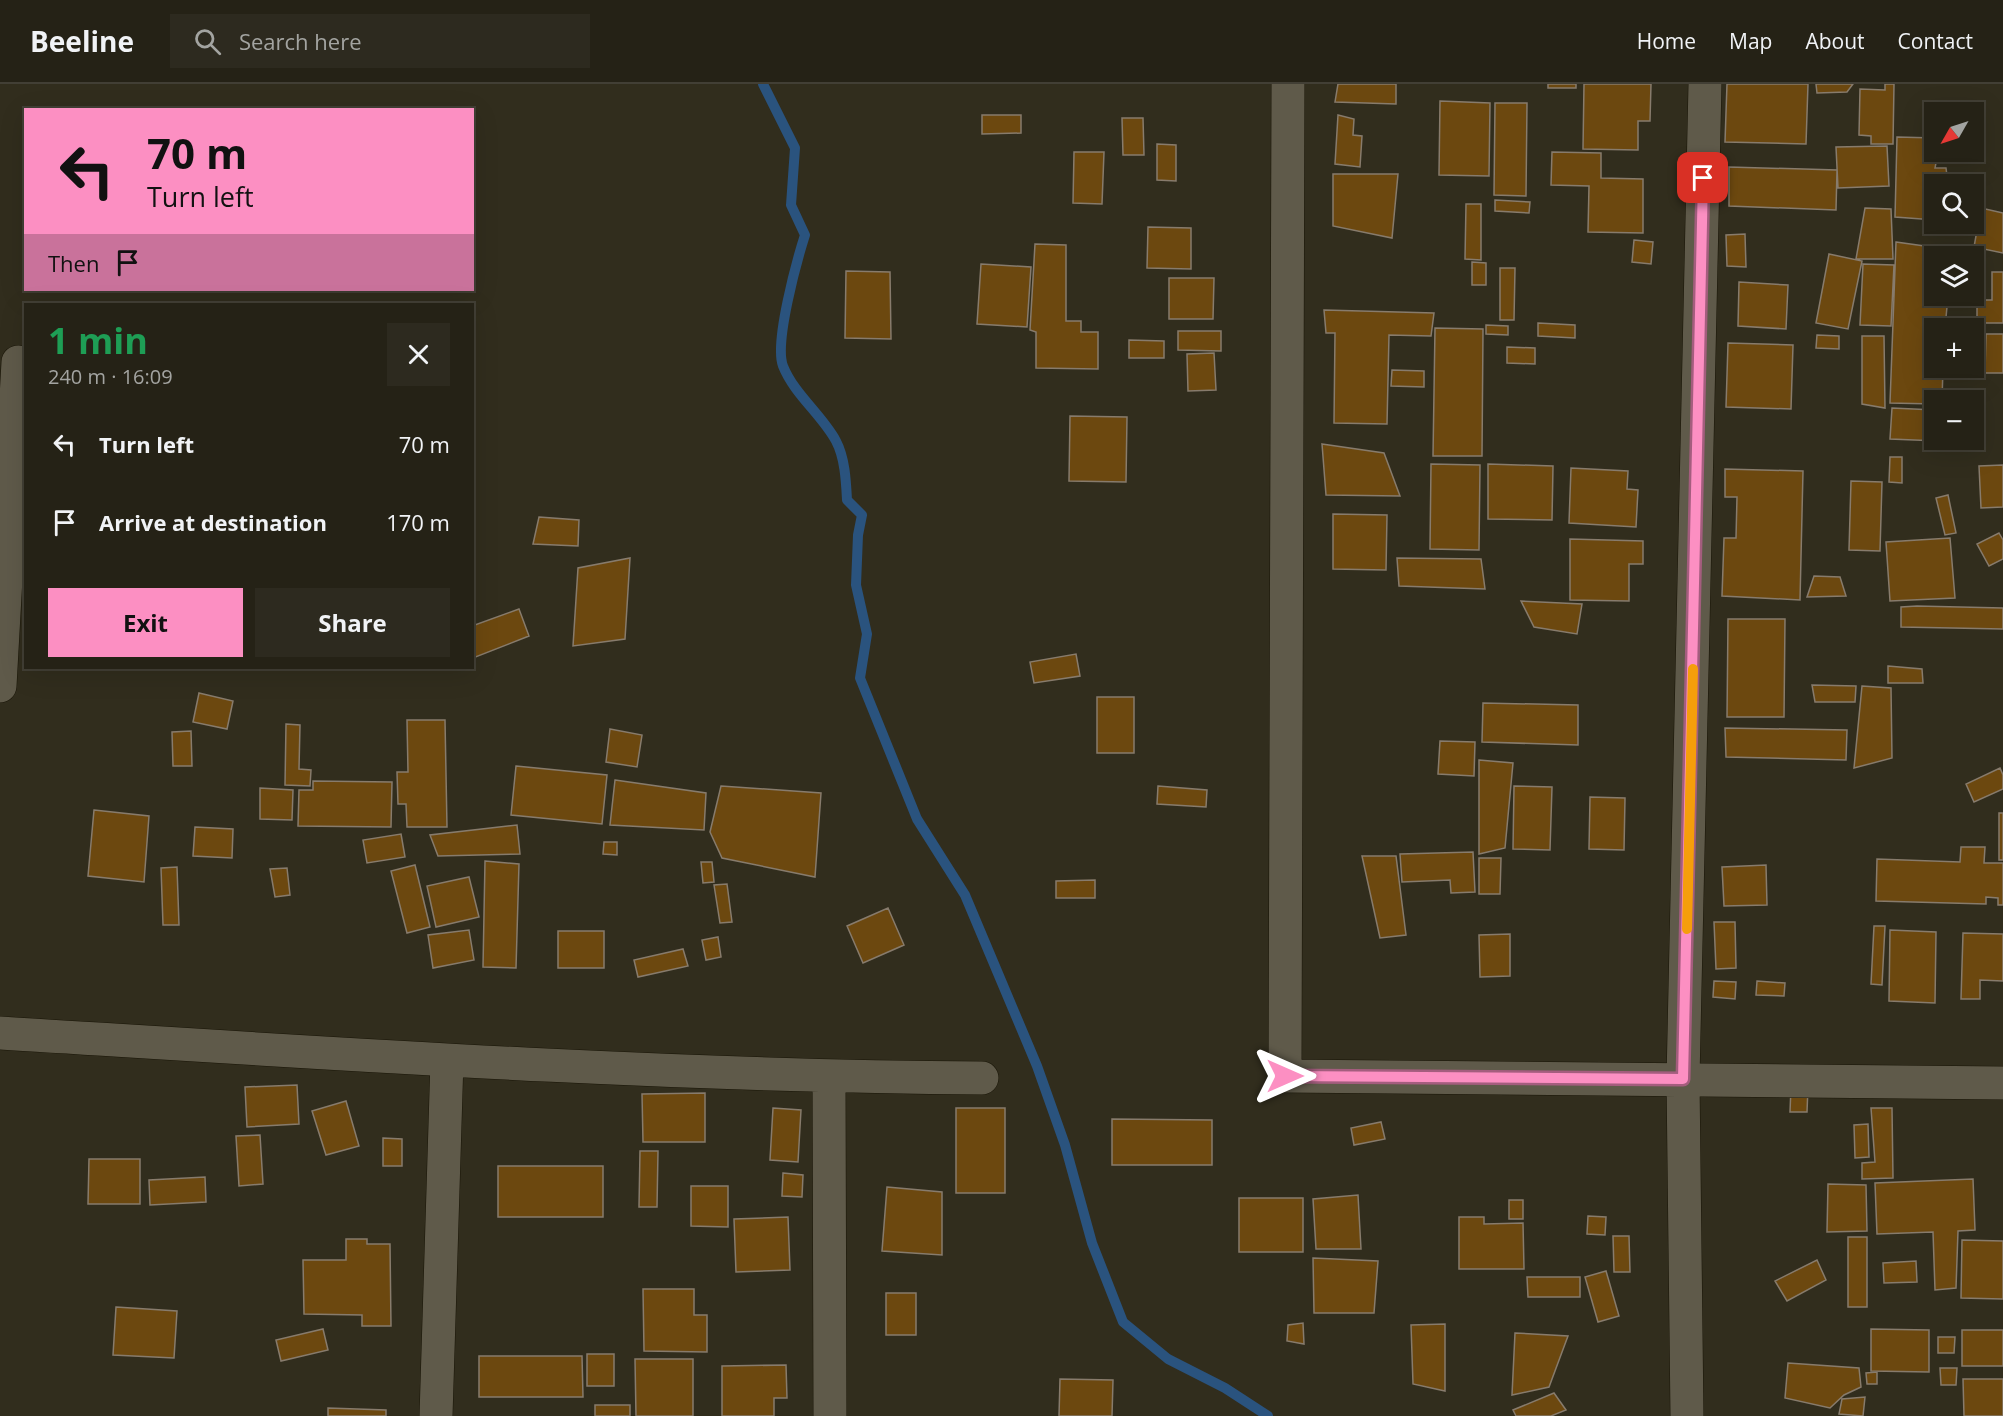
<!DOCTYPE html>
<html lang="en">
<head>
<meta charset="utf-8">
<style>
	body { margin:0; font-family:"Open Sans",sans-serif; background:#2d2a1f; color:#f1f3f6; height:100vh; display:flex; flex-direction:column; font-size:22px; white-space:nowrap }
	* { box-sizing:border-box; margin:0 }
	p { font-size:20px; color:#a3a4a1 }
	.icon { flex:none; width:33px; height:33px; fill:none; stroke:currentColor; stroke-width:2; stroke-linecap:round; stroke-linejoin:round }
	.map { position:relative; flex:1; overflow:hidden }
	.panel { position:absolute; left:24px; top:219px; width:450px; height:366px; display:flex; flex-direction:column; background:#252216; border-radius:0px; box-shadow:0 6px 24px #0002,0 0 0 2px #423f35 }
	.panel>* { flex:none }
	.banner { position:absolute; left:24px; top:24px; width:450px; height:183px; border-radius:0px; box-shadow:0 6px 24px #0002,0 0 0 2px #423f35; background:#fc8fc2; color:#111; overflow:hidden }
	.needle { width:39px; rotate:231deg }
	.fabs { position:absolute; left:1924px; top:18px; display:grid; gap:12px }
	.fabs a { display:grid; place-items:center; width:60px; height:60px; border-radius:0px; background:#252216; box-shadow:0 6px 24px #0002,0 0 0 2px #423f35; font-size:30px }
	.pin { position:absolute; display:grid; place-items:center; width:51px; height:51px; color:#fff; margin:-26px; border-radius:12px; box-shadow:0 3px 9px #0006 }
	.me { position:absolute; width:66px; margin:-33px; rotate:90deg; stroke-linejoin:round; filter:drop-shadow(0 0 4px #0008) }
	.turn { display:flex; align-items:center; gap:21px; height:126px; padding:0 24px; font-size:27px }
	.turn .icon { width:78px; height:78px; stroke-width:2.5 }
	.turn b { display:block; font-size:42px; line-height:51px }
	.then { display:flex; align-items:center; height:57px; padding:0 24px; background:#0003; gap:12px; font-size:22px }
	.round { display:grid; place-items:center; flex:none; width:63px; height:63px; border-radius:0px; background:#2d2a1f }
	.overview { display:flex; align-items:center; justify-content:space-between; height:102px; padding:0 24px }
	h1 { font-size:36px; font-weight:700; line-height:45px; color:#1e9e55 }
	.button { display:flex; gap:12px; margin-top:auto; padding:12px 24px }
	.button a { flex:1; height:69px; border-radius:0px; background:#fc8fc2; color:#111; font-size:24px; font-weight:700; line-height:69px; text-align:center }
	.button a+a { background:#2d2a1f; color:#f1f3f6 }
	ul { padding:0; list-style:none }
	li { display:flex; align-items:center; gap:18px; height:78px; padding:0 24px }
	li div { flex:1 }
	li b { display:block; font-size:22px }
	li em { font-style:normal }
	header { display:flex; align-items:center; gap:36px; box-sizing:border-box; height:84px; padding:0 30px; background:#252216; border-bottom:2px solid #423f35 }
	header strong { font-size:28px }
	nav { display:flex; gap:33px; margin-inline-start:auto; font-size:21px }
	.search { width:420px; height:54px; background:#2d2a1f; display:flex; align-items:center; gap:15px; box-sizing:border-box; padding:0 21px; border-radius:0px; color:#a3a4a1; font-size:22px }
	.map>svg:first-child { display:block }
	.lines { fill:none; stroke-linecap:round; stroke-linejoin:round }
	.stream { stroke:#2a537e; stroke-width:10 }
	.building { fill:#6c480f; stroke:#877b6c; stroke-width:1.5 }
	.minor-casing { stroke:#191507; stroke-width:34 }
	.minor { stroke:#5f5a4a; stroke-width:33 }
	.route-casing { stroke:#a45d7e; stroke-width:15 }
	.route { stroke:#fc8fc2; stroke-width:10 }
	.slow { stroke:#f59e0b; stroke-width:10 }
</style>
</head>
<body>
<header>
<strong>Beeline</strong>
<div class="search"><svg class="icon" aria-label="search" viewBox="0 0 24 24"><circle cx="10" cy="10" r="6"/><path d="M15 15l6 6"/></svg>Search here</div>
<nav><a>Home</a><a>Map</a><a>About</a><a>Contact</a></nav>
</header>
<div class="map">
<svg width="2003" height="1332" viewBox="0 0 2003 1332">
	<rect width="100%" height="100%" fill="#312d1d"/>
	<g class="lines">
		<path class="stream" d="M 763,0 L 795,64 L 791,121 L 805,151 C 797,176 774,259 783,282 C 794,310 822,331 836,357 C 845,374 846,397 847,416 L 862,431 L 858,451 L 856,501 L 867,550 L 860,594 L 917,735 L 965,811 L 1037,982 L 1065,1061 L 1092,1159 L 1123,1238 L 1168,1275 L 1225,1304 L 1268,1332"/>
	</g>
	<path class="building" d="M 1338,0 L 1396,0 L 1396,20 L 1335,18 Z
		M 1548,0 L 1576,0 L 1576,4 L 1548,4 Z
		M 1584,0 L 1651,0 L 1650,37 L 1638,37 L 1638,66 L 1583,65 Z
		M 1727,0 L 1808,0 L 1806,60 L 1725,58 Z
		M 1816,0 L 1853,0 L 1847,8 L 1817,9 Z
		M 1885,0 L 1894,0 L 1893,60 L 1871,60 L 1871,52 L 1859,51 L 1860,5 L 1885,6 Z
		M 1440,17 L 1490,19 L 1489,92 L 1439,91 Z
		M 1495,19 L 1527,19 L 1526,112 L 1494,111 Z
		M 982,31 L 1021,31 L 1021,49 L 982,50 Z
		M 1338,31 L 1354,35 L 1353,51 L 1362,52 L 1360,83 L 1335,80 Z
		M 1122,34 L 1143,34 L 1144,71 L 1123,71 Z
		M 1897,53 L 1935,54 L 1935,68 L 1938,68 L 1935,84 L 1946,84 L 1948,100 L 1935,100 L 1935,136 L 1895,133 Z
		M 1157,60 L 1176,61 L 1176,97 L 1157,96 Z
		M 1887,62 L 1889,102 L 1838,104 L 1836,63 Z
		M 1074,68 L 1104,68 L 1102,120 L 1073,119 Z
		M 1552,68 L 1601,69 L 1601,94 L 1643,95 L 1643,149 L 1588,148 L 1589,102 L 1551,101 Z
		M 1729,83 L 1837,86 L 1836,126 L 1729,122 Z
		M 1333,90 L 1398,90 L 1392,154 L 1333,142 Z
		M 1495,116 L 1530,118 L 1529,129 L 1495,127 Z
		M 1466,120 L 1481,120 L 1481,176 L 1465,175 Z
		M 1865,124 L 1891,125 L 1893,175 L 1856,175 Z
		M 1981,124 L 2003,129 L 2003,169 L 1974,163 Z
		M 1148,143 L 1191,144 L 1191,185 L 1147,184 Z
		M 1745,150 L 1746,183 L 1727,182 L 1726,151 Z
		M 1634,156 L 1653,158 L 1651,180 L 1632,178 Z
		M 1896,158 L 1953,166 L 1952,172 L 1935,172 L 1935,212 L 1948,212 L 1945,244 L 1935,244 L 1935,284 L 1943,284 L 1942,316 L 1935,316 L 1935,320 L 1890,319 Z
		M 1035,160 L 1066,161 L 1066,237 L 1081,237 L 1081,248 L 1098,248 L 1098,285 L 1036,284 L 1036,248 L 1030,246 Z
		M 1829,170 L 1862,177 L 1848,245 L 1816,239 Z
		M 1472,178 L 1486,179 L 1486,201 L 1472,201 Z
		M 981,180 L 1031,183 L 1027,243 L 977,240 Z
		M 1863,180 L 1894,181 L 1891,242 L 1860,241 Z
		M 1500,184 L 1515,184 L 1514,236 L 1500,236 Z
		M 846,187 L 890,188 L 891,255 L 845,254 Z
		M 1992,188 L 2003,188 L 2003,239 L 1977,239 L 1977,216 L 1992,216 Z
		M 1169,194 L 1214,194 L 1213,235 L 1169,235 Z
		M 1739,198 L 1788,201 L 1786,245 L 1738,242 Z
		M 1324,226 L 1434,229 L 1431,252 L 1389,251 L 1387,340 L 1334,339 L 1335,249 L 1326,249 Z
		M 1538,239 L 1575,241 L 1575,254 L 1538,252 Z
		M 1486,241 L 1508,242 L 1508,251 L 1486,250 Z
		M 1435,244 L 1483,245 L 1482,372 L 1433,372 Z
		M 1178,247 L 1221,247 L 1221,267 L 1178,266 Z
		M 1986,250 L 2003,250 L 2003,289 L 1985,289 Z
		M 1817,251 L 1839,252 L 1839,265 L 1816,264 Z
		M 1862,252 L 1884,252 L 1885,324 L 1862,320 Z
		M 1129,256 L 1164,257 L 1164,274 L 1129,274 Z
		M 1728,259 L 1793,261 L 1791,325 L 1726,323 Z
		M 1507,263 L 1535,264 L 1535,280 L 1507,279 Z
		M 1214,269 L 1216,306 L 1188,307 L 1187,270 Z
		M 1392,286 L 1424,287 L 1424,303 L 1391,302 Z
		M 1892,324 L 1935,326 L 1935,356 L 1939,357 L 1890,355 Z
		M 1070,332 L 1127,333 L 1126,398 L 1069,397 Z
		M 1322,360 L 1384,369 L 1400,412 L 1326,411 Z
		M 1890,373 L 1902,373 L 1902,399 L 1889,398 Z
		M 1431,380 L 1480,381 L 1479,466 L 1430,465 Z
		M 1488,380 L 1553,382 L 1552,436 L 1488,435 Z
		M 2003,381 L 2003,423 L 1981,424 L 1979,382 Z
		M 1571,384 L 1628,387 L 1627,405 L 1638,406 L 1636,443 L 1569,439 Z
		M 1725,385 L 1803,387 L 1800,516 L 1722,512 L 1724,454 L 1736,454 L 1737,413 L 1725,413 Z
		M 1851,397 L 1882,398 L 1880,467 L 1849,466 Z
		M 1948,411 L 1956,449 L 1945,451 L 1936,414 Z
		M 1333,430 L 1387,431 L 1386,486 L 1333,485 Z
		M 539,433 L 579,436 L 578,462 L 533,460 Z
		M 1999,449 L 2003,456 L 2003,475 L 1989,482 L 1977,460 Z
		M 1950,454 L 1955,514 L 1890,517 L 1886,458 Z
		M 1570,455 L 1643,457 L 1643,480 L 1629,480 L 1629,517 L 1570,516 Z
		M 630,474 L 625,555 L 573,562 L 578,484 Z
		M 1397,474 L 1481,475 L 1485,505 L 1399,502 Z
		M 1814,492 L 1840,493 L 1846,512 L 1807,513 Z
		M 1521,517 L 1582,520 L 1577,550 L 1534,543 Z
		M 1917,522 L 2003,524 L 2003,545 L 1901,543 L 1901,523 Z
		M 519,525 L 529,552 L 473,574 L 472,542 Z
		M 1728,535 L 1785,535 L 1784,633 L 1727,633 Z
		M 1076,570 L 1080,592 L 1034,599 L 1030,578 Z
		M 1888,582 L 1922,585 L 1923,599 L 1888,599 Z
		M 1812,601 L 1856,602 L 1855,618 L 1815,618 Z
		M 1862,602 L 1891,604 L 1892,674 L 1854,684 Z
		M 199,609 L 233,617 L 227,645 L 193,638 Z
		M 1097,613 L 1134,613 L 1134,669 L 1097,669 Z
		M 1483,619 L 1578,621 L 1578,661 L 1482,658 Z
		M 407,636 L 445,636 L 447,743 L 407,743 L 406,720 L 398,720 L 397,688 L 408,688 Z
		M 286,640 L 300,641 L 299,685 L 311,686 L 310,702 L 285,701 Z
		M 1725,644 L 1847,646 L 1846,676 L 1726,673 Z
		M 610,645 L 642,651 L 637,683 L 606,678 Z
		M 191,647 L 192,682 L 173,682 L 172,648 Z
		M 1440,657 L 1475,658 L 1474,692 L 1438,690 Z
		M 1479,676 L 1513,679 L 1505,764 L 1479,770 Z
		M 516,682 L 607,691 L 602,740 L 511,731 Z
		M 2000,684 L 2003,691 L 2003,705 L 1974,718 L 1966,700 Z
		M 615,696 L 706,709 L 704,746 L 610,741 Z
		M 313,697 L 392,698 L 391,743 L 298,742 L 299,706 L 313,706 Z
		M 721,702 L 821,709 L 815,793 L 722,774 L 710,748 Z
		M 1158,702 L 1207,706 L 1206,723 L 1157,720 Z
		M 1514,702 L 1552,703 L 1550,766 L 1513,765 Z
		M 260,704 L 293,706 L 292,736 L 260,735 Z
		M 1590,713 L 1625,714 L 1624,766 L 1589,765 Z
		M 94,726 L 149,732 L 144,798 L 88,792 Z
		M 1999,729 L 2003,729 L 2003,776 L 1999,776 Z
		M 517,741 L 520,770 L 438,772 L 430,751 Z
		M 195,743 L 233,745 L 232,774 L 193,772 Z
		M 401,750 L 405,773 L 367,779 L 363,756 Z
		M 604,758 L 617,758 L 617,771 L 603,770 Z
		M 1961,763 L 1985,763 L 1984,779 L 2003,779 L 2003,821 L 1998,821 L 1998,814 L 1986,813 L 1986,820 L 1876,817 L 1877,775 L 1960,778 Z
		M 1473,768 L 1475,808 L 1451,809 L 1450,796 L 1402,798 L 1400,770 Z
		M 1362,772 L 1396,772 L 1406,851 L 1380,854 Z
		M 1479,774 L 1501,774 L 1500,810 L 1479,810 Z
		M 485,777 L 519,780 L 516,884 L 483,883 Z
		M 701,778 L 712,778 L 714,798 L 703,799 Z
		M 415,781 L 430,843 L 407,849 L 391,787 Z
		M 1766,781 L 1767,821 L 1724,822 L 1722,783 Z
		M 177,783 L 179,841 L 163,841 L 161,784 Z
		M 287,784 L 290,811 L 275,813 L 270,785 Z
		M 469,793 L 479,833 L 436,843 L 427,802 Z
		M 1095,796 L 1095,814 L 1056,814 L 1056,797 Z
		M 727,800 L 732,838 L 720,839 L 714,801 Z
		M 888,824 L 904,861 L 863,879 L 847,842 Z
		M 1714,838 L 1735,838 L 1736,884 L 1716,885 Z
		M 1874,842 L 1885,842 L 1882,901 L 1871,900 Z
		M 469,846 L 474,876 L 433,884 L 428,851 Z
		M 1890,846 L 1936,848 L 1935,919 L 1889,917 Z
		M 558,847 L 604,847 L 604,884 L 558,884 Z
		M 1963,849 L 2003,850 L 2003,897 L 1980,896 L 1980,915 L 1961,915 Z
		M 1510,850 L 1510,892 L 1480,893 L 1479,851 Z
		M 718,853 L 721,873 L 706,876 L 702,856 Z
		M 683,865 L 688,882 L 638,893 L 634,876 Z
		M 1714,897 L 1736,898 L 1735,915 L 1713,913 Z
		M 1757,897 L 1785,899 L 1784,912 L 1756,911 Z
		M 297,1001 L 299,1040 L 247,1043 L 245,1003 Z
		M 1791,1003 L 1808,1003 L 1807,1028 L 1790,1028 Z
		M 705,1009 L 705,1058 L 643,1058 L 642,1010 Z
		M 346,1017 L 359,1062 L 326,1071 L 312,1027 Z
		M 773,1024 L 801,1026 L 798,1078 L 770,1076 Z
		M 956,1024 L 1005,1024 L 1005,1109 L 956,1109 Z
		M 1871,1024 L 1892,1024 L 1893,1094 L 1862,1095 L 1862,1079 L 1875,1078 Z
		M 1112,1035 L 1212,1036 L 1212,1081 L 1112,1081 Z
		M 1381,1038 L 1385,1055 L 1354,1061 L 1351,1044 Z
		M 1868,1040 L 1869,1073 L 1855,1074 L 1854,1041 Z
		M 260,1051 L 263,1100 L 239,1102 L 236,1052 Z
		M 383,1054 L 402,1055 L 402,1082 L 383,1082 Z
		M 640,1067 L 658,1067 L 657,1123 L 639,1123 Z
		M 89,1075 L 140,1075 L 140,1120 L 88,1120 Z
		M 498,1082 L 603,1082 L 603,1133 L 498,1133 Z
		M 783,1089 L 803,1091 L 802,1113 L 782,1112 Z
		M 205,1093 L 206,1118 L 150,1121 L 149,1096 Z
		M 1973,1095 L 1975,1146 L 1958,1147 L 1956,1204 L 1935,1206 L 1933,1148 L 1877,1150 L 1875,1099 Z
		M 1828,1100 L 1866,1101 L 1867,1147 L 1827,1148 Z
		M 691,1102 L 728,1102 L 728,1143 L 691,1142 Z
		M 887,1103 L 942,1108 L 942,1171 L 882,1167 Z
		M 1358,1111 L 1361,1165 L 1316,1165 L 1313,1115 Z
		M 1239,1114 L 1303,1114 L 1303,1168 L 1239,1168 Z
		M 1509,1116 L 1523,1116 L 1523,1135 L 1509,1135 Z
		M 1588,1132 L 1606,1133 L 1605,1151 L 1587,1150 Z
		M 788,1133 L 790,1186 L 736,1188 L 734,1135 Z
		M 1459,1133 L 1484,1133 L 1484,1140 L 1523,1139 L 1524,1185 L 1459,1185 Z
		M 1613,1152 L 1629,1152 L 1630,1188 L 1614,1188 Z
		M 1848,1153 L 1867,1153 L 1867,1223 L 1848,1223 Z
		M 346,1155 L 367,1155 L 367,1160 L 390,1160 L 391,1242 L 362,1242 L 362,1231 L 304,1230 L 303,1176 L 346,1176 Z
		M 1962,1156 L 2003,1157 L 2003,1215 L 1961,1214 Z
		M 1313,1174 L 1378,1177 L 1374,1229 L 1314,1229 Z
		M 1817,1176 L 1826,1196 L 1787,1217 L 1775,1197 Z
		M 1916,1177 L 1917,1198 L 1884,1199 L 1883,1179 Z
		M 1606,1187 L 1619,1232 L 1598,1238 L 1585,1193 Z
		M 1527,1193 L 1580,1193 L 1580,1213 L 1528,1213 Z
		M 643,1205 L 694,1205 L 694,1231 L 707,1231 L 707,1268 L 644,1267 Z
		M 886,1209 L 916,1209 L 916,1251 L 886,1251 Z
		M 116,1223 L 177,1227 L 174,1274 L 113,1271 Z
		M 1303,1239 L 1304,1260 L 1287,1257 L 1288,1241 Z
		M 1445,1240 L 1445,1307 L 1413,1300 L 1411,1241 Z
		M 323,1245 L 328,1266 L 281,1277 L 276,1256 Z
		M 1871,1245 L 1929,1246 L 1929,1288 L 1871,1287 Z
		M 1962,1246 L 2003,1246 L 2003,1282 L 1962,1282 Z
		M 1515,1249 L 1568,1252 L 1549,1303 L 1512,1311 Z
		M 1938,1253 L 1955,1253 L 1954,1269 L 1938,1269 Z
		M 587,1270 L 614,1270 L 614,1302 L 587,1302 Z
		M 479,1272 L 582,1272 L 583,1313 L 479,1313 Z
		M 635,1275 L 693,1275 L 693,1332 L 636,1332 Z
		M 1788,1279 L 1859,1284 L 1861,1303 L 1844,1311 L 1830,1324 L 1785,1314 Z
		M 786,1281 L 787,1314 L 774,1314 L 774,1332 L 722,1332 L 722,1282 Z
		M 1940,1284 L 1957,1284 L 1956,1301 L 1941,1301 Z
		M 1877,1288 L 1877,1300 L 1867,1300 L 1866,1289 Z
		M 1060,1295 L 1113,1296 L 1112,1332 L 1059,1332 Z
		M 1963,1295 L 2003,1295 L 2003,1332 L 1964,1332 Z
		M 1554,1309 L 1566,1326 L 1551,1332 L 1516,1332 L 1513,1326 Z
		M 1865,1313 L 1863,1332 L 1839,1330 L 1842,1315 Z
		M 595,1321 L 630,1321 L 630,1332 L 595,1332 Z
		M 328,1324 L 386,1326 L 386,1332 L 328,1332 Z"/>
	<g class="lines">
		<g class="minor-casing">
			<path id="minor" d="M 1288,0 L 1285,992 L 2003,999
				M 0,602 L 18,278
				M 0,949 C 327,969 654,992 982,994
				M 829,993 L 830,1332
				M 436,1332 L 447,976
				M 1687,1332 L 1683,995 L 1705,0"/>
		</g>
		<use href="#minor" class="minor"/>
	</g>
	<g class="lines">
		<g class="route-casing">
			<path id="route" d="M 1285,992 L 1683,995 L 1703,94"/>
		</g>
		<use href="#route" class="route"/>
		<path class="slow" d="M 1687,845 L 1693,585"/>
	</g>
</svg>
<div class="fabs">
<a><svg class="needle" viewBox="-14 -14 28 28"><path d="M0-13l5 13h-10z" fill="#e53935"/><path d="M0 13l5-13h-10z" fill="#a3a4a1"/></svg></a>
<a><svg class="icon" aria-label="search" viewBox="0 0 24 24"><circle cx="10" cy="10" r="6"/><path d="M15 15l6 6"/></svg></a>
<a><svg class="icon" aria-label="layers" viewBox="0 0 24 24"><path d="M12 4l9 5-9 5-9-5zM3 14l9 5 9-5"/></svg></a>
<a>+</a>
<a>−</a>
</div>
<div class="pin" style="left:1703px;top:94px;background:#d93025"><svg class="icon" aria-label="arrive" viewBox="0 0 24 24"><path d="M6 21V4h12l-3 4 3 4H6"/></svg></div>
<svg class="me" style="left:1285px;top:992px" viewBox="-20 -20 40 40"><path d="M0-17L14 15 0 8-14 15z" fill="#fc8fc2" stroke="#fff" stroke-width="4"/></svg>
<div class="banner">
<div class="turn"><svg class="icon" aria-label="left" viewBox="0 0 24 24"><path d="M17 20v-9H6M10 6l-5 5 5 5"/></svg><div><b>70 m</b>Turn left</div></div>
<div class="then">Then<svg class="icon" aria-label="arrive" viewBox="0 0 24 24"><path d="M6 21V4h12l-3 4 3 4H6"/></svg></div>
</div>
<section class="panel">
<div class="overview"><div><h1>1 min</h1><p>240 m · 16:09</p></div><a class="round"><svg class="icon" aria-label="close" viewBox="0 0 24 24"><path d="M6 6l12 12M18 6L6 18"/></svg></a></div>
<ul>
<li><svg class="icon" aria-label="left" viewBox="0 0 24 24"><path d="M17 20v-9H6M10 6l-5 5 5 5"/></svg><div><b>Turn left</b></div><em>70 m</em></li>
<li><svg class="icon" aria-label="arrive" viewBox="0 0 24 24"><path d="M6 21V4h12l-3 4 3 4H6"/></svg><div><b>Arrive at destination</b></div><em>170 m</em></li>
</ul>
<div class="button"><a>Exit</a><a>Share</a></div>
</section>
</div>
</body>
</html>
